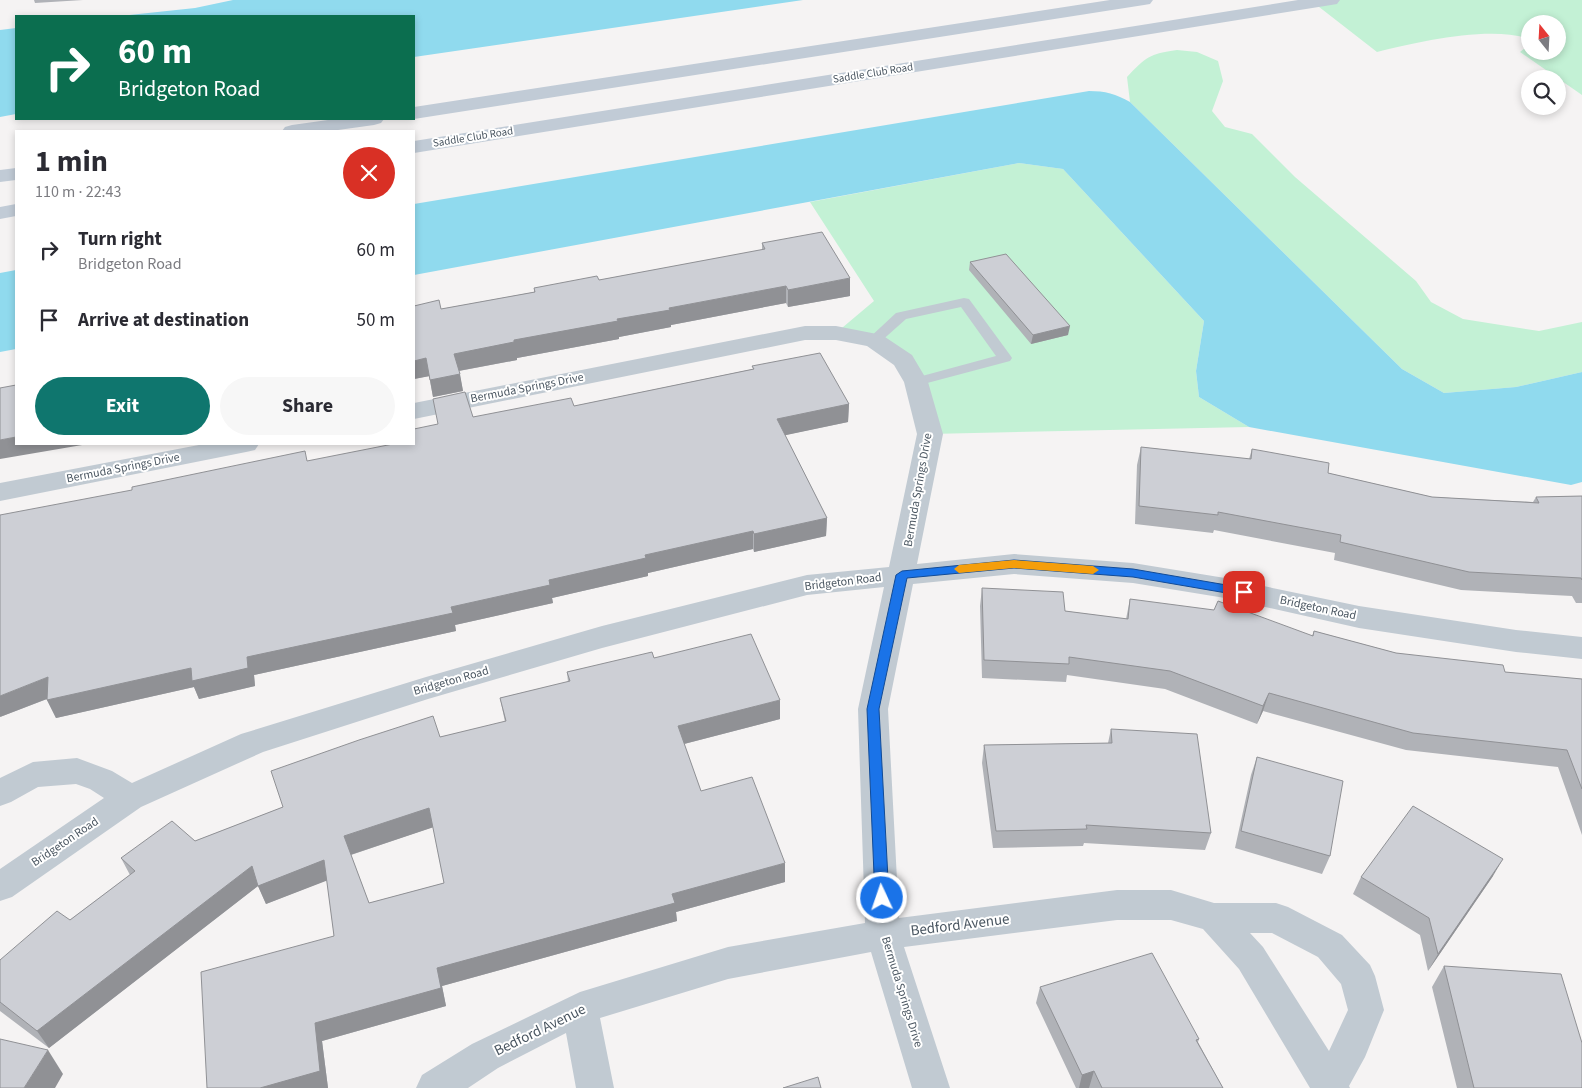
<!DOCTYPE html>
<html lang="en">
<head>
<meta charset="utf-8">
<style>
	body { margin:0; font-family:"Source Sans 3",sans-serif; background:#f7f7f7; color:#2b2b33; height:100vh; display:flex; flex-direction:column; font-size:19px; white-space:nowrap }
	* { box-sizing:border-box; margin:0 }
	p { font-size:16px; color:#7c7c81 }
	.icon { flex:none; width:28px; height:28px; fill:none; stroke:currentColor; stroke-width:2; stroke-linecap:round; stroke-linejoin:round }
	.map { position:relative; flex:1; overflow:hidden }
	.details { position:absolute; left:15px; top:130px; width:400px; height:315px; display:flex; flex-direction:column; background:#fff; border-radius:0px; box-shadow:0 2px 8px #0003 }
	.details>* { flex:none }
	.banner { position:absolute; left:15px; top:15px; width:400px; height:105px; border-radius:0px; box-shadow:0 2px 8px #0003; background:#0b6e4f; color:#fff; overflow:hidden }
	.needle { width:32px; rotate:342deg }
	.tools { position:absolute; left:1521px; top:15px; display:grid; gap:10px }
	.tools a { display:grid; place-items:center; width:45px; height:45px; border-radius:50%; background:#fff; box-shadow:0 2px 8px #0003; font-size:25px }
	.pin { position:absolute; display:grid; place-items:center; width:42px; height:42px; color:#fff; margin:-21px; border-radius:10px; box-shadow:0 2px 8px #0006 }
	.me { position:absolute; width:55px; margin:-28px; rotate:357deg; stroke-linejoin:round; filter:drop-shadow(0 0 4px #0008) }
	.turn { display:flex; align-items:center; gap:18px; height:105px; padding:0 20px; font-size:22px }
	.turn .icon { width:65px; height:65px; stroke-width:2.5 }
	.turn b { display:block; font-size:35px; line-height:42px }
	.round { display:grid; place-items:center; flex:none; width:52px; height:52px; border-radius:26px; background:#f7f7f7 }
	.headline { display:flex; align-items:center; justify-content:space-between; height:85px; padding:0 20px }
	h1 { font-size:30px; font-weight:700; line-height:38px }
	.primary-button { display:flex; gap:10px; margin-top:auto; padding:10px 20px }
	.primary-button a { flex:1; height:58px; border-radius:30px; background:#0f766e; color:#fff; font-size:20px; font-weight:700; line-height:58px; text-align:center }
	.primary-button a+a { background:#f7f7f7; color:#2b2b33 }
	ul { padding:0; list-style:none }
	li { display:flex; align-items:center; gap:15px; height:70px; padding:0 20px }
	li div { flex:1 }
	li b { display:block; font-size:19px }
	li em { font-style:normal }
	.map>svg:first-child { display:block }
	.green { fill:#c3f1d5 }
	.water { fill:#90daee }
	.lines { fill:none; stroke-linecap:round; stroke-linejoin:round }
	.lane { fill:#c1cad2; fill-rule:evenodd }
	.street { fill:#c1cad2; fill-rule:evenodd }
	.secondary { fill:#c1cbd6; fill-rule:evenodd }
	.wall { fill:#b0b2b7; fill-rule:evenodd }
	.shaded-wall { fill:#909195 }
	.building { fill:#cdcfd5; stroke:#909195; fill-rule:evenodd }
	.route { fill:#1a73e8; stroke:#114b97 }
	.slow { fill:#f59e0b }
	.labels { text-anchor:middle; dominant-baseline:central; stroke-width:4; stroke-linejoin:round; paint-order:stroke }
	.far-street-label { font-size:11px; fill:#4a5661; stroke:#fff }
	.street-label { font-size:12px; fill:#4a5661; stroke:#fff }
	.near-street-label { font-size:15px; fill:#4a5661; stroke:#fff }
</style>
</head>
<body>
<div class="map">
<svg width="1582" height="1088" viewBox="0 0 1582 1088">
	<rect width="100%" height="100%" fill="#f5f3f3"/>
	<path class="green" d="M 1331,0 L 1582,0 L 1582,95 L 1520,52 L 1530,44 L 1530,51 L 1558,51 L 1558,24 L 1530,24 L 1530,44 L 1527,38 C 1487,26 1417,42 1377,52 L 1314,3 Z
		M 1177,50 L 1197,52 L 1218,61 L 1223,81 L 1212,111 L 1225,127 L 1252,134 L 1295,177 L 1416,281 L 1431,302 L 1463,319 L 1539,331 L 1582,322 L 1582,372 L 1516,387 L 1444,393 L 1402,369 L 1130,102 L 1127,77 C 1146,57 1149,54 1177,50 Z
		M 1019,163 L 1063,169 L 1204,321 L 1196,371 L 1199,397 L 1249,427 L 930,434 L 903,360 L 836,333 L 874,301 L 810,202 Z"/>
	<path class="water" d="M 233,0 L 803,0 L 414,57 L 414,16 L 120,16 L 195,8 Z
		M 16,28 L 16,114 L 0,117 L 0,30 Z
		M 1089,91 C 1105,91 1116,94 1130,102 L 1402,369 L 1444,393 L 1516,387 L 1582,372 L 1582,482 L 1571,485 L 1249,427 L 1199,397 L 1196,371 L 1204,321 L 1063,169 L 1019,163 L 414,275 L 414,204 Z
		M 16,270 L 16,349 L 0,352 L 0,273 Z"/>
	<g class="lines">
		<path class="lane" d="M 964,298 L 969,299 L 1010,355 L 1012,358 L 1010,361 L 916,386 L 911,385 L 909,382 L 911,379 L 996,356 L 961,307 L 906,319 L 879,343 L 869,343 L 867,340 L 896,313 Z"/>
		<path class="street" d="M 805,326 L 836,326 L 882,335 L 912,355 L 928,382 L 943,434 L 917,564 L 1014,554 L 1133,563 L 1225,578 L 1359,606 L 1516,630 L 1582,637 L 1582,659 L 1516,652 L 1359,628 L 1225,598 L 1133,583 L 1014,574 L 913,584 L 888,709 L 899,918 L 1117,890 L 1171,890 L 1214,903 L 1276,903 L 1288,907 L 1342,935 L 1370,965 L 1375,976 L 1384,1010 L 1365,1057 L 1349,1086 L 1350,1088 L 1310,1088 L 1239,969 L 1203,929 L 1171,920 L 1117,920 L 904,947 L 950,1088 L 912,1088 L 871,952 L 728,979 L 600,1018 L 614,1088 L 576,1088 L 566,1033 L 498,1068 L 468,1088 L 416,1088 L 422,1075 L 472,1044 L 580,992 L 728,947 L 865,923 L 858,709 L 884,587 L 807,595 L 602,648 L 428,699 L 263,752 L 141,807 L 12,897 L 0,901 L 0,869 L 104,798 L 90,789 L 76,784 L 38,787 L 11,802 L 0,806 L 0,778 L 33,762 L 77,758 L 112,771 L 132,783 L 241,734 L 426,677 L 602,626 L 807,575 L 889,567 L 917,434 L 904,382 L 894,365 L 867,346 L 836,340 L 805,340 L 414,419 L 414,403 ZM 1250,933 L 1272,933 L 1318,957 L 1341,984 L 1348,1010 L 1329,1051 L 1263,947 Z
			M 204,444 L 259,444 L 255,450 L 246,452 L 0,501 L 0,483 Z"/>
		<path class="secondary" d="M 1110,0 L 1153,0 L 1150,4 L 1144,5 L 414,119 L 413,119 L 414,107 Z
			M 1298,0 L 1340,0 L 1337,4 L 1331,5 L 414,153 L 414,141 Z
			M 335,119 L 384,119 L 381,123 L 374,125 L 331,131 L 282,131 L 285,127 L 292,125 Z
			M 16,168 L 16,180 L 0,182 L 0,170 Z
			M 16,204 L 16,216 L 0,219 L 0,207 Z"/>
	</g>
	<path class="wall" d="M 34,0 L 83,0 L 35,3 Z
		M 762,243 L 850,296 L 788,307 L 786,303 L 671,325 L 671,327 L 619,337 L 619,339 L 517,358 L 517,360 L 459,371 L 463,391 L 433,397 L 429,376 L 414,379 L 414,306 L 441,309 L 534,292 L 534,288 L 599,280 L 762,250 Z
		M 970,262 L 1068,335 L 1031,344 L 969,270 Z
		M 752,366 L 849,404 L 848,422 L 785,435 L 827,518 L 826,536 L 754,552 L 753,549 L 648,573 L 648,576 L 552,598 L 553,603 L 455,625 L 456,631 L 254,675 L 255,686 L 199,699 L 194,687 L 56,718 L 47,700 L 47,699 L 0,717 L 308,461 L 414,444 L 473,417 L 574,406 L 753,369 Z
		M 1141,447 L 1249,459 L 1252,449 L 1328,473 L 1432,497 L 1533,502 L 1536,497 L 1582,496 L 1582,603 L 1576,603 L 1572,596 L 1461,590 L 1334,560 L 1335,553 L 1214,530 L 1213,533 L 1135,524 L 1137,465 Z
		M 982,588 L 1065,611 L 1126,619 L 1130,599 L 1312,636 L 1314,631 L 1396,653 L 1505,672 L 1582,679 L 1582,835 L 1558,767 L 1406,750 L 1263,711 L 1257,724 L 1165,689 L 1067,675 L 1066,682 L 982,678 L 980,606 Z
		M 654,658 L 780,719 L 684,744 L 701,791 L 785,882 L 676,912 L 677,921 L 442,986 L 446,1006 L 322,1041 L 328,1088 L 207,1088 L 334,936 L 327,880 L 266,904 L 258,886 L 49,1048 L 0,1011 L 0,960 L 70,920 L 130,875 L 121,858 L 195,841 L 283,807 L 440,737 L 505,722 L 500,698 L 568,682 L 567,672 ZM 433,827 L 444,883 L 369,903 L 351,855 Z
		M 1111,729 L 1211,833 L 1205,850 L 1084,843 L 1083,846 L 993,848 L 982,763 L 984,745 L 1108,743 Z
		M 1257,757 L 1330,856 L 1322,874 L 1235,848 L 1251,775 Z
		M 1493,876 L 1428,971 L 1420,935 L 1353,894 L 1361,877 Z
		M 1444,966 L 1582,1088 L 1457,1088 L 1432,987 Z
		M 1040,987 L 1199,1039 L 1198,1042 L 1223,1088 L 1076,1088 L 1036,1003 Z"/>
	<path class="shaded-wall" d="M 850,278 L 850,296 L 788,307 L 788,290 Z
		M 786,286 L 786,303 L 671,325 L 671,327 L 619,337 L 619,339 L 517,358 L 517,360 L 458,371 L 454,354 L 514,340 L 617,319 L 669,308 Z
		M 1070,326 L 1068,335 L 1031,344 L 1033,335 Z
		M 426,358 L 430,376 L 414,379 L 414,361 Z
		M 460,374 L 463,391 L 433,397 L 430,380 Z
		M 849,404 L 848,422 L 777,437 L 777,419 Z
		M 16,437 L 16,444 L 88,444 L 0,459 L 0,440 Z
		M 827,518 L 826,536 L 754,552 L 754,534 Z
		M 753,531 L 753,549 L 648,573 L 648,576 L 552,598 L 553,603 L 455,625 L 456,631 L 254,675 L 255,686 L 199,699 L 194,687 L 56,718 L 47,700 L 191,668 L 247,657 L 451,607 L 549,580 L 645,555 Z
		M 48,677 L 57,695 L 0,717 L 0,696 Z
		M 1269,693 L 1263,711 L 1257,724 L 1263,706 Z
		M 780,700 L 780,719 L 680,745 L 678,726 Z
		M 429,808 L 434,827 L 350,855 L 344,836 Z
		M 1503,859 L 1493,876 L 1428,971 L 1438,954 Z
		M 324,860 L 331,879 L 266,904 L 258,886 L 49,1048 L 37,1031 L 252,866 Z
		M 785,863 L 785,882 L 676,912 L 677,921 L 442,986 L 446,1006 L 322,1041 L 328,1088 L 260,1088 L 315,1023 L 437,968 L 672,894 Z
		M 48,1050 L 63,1074 L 55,1088 L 24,1088 Z
		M 1094,1071 L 1089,1088 L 1079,1088 L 1082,1075 Z"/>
	<path class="building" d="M 822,232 L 850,278 L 788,290 L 786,286 L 669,308 L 670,310 L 617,319 L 618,321 L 514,340 L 514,342 L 454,354 L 460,374 L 430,380 L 426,358 L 414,361 L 414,306 L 439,300 L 441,309 L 535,292 L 534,288 L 597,276 L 599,280 L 765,249 L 762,243 Z
		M 1006,254 L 1070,326 L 1033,335 L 970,262 Z
		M 820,353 L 849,404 L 777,419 L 827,518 L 754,534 L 753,531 L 645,555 L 646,558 L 549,580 L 550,585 L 451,607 L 453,613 L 247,657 L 248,668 L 192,681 L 191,668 L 47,700 L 48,677 L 0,696 L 0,515 L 132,490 L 132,487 L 305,451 L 307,461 L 393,444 L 414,444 L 414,429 L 438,424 L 433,399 L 465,392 L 473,417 L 571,398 L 574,406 L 754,369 L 752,366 Z
		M 16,385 L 16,437 L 0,440 L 0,388 Z
		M 1141,447 L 1251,459 L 1252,449 L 1329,463 L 1328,473 L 1432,497 L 1539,503 L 1536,497 L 1582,496 L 1582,580 L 1581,578 L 1469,572 L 1340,542 L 1341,535 L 1218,512 L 1218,515 L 1139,506 Z
		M 982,588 L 1063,592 L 1065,611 L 1128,619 L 1130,599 L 1214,610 L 1218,601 L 1313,636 L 1314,631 L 1396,653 L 1503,665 L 1505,672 L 1582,679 L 1582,789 L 1567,750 L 1413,733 L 1269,693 L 1263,706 L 1170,671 L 1069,657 L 1069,664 L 984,660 Z
		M 751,634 L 780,700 L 678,726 L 701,791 L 752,777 L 785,863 L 672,894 L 675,903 L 437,968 L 441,988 L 315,1023 L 320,1071 L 260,1088 L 207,1088 L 201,972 L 334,936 L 324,860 L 258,886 L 252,866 L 37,1031 L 0,1002 L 0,960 L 57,911 L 70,920 L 135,871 L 121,858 L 172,821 L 195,841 L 283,807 L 271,771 L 359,740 L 433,716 L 440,737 L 506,721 L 500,698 L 570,681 L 567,672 L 652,652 L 654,658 ZM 429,808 L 444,883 L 369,903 L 344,836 Z
		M 1111,729 L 1197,734 L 1211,833 L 1086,825 L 1087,829 L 996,831 L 984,745 L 1112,743 Z
		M 1257,757 L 1343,781 L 1330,856 L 1241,831 Z
		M 1413,806 L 1503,859 L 1438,954 L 1429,918 L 1361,877 Z
		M 1152,953 L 1199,1039 L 1196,1040 L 1223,1088 L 1102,1088 L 1094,1071 L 1082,1075 L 1040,987 Z
		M 1444,966 L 1561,974 L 1582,1043 L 1582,1088 L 1474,1088 Z
		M 0,1039 L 48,1050 L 24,1088 L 0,1088 Z
		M 818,1077 L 821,1088 L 783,1088 Z"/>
	<path class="route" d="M 1014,560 L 1133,569 L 1244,588 L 1250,592 L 1244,596 L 1133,577 L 1014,568 L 907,578 L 879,709 L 889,898 L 887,902 L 882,904 L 877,902 L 875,898 L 867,709 L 896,575 L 902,571 Z"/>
	<path class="slow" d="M 1014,560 L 1093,566 L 1099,570 L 1093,574 L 1014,568 L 959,573 L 954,569 L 959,565 Z"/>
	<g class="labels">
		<g class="far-street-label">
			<text transform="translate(873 73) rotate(-9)">Saddle Club Road</text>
			<text transform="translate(473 137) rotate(-9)">Saddle Club Road</text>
		</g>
		<g class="street-label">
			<text transform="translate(527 388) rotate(-11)">Bermuda Springs Drive</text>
			<text transform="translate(123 468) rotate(-11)">Bermuda Springs Drive</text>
			<text transform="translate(918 490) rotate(-80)">Bermuda Springs Drive</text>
			<text transform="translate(843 582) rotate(-7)">Bridgeton Road</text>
			<text transform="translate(1318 608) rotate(12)">Bridgeton Road</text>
			<text transform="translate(451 681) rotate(-16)">Bridgeton Road</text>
			<text transform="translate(65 842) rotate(-34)">Bridgeton Road</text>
			<text transform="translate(902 992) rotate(73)">Bermuda Springs Drive</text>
		</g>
		<g class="near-street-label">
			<text transform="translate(960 925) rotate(-7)">Bedford Avenue</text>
			<text transform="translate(540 1030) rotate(-26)">Bedford Avenue</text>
		</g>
	</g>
</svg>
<div class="tools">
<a><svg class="needle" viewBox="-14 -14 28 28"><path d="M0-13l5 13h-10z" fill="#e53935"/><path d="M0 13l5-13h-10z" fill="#7c7c81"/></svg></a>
<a><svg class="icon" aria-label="search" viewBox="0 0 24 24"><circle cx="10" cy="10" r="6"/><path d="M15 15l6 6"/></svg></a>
</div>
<div class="pin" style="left:1244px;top:592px;background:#d93025"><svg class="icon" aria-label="arrive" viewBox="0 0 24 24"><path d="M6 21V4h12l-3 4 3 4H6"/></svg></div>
<svg class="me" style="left:882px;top:898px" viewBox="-20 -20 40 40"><circle r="17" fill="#1a73e8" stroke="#fff" stroke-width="3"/><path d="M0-11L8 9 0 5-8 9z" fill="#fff"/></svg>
<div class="banner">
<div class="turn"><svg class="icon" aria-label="right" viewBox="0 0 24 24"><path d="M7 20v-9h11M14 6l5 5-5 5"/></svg><div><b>60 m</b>Bridgeton Road</div></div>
</div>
<section class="details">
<div class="headline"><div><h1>1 min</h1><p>110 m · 22:43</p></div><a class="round" style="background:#d93025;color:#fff"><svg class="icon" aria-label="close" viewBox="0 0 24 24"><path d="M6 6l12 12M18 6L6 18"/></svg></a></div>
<ul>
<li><svg class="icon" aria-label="right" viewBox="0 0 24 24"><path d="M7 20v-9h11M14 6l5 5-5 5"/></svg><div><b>Turn right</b><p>Bridgeton Road</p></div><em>60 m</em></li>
<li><svg class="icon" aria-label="arrive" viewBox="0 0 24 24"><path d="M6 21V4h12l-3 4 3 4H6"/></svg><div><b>Arrive at destination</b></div><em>50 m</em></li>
</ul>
<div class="primary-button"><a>Exit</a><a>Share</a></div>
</section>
</div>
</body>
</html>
